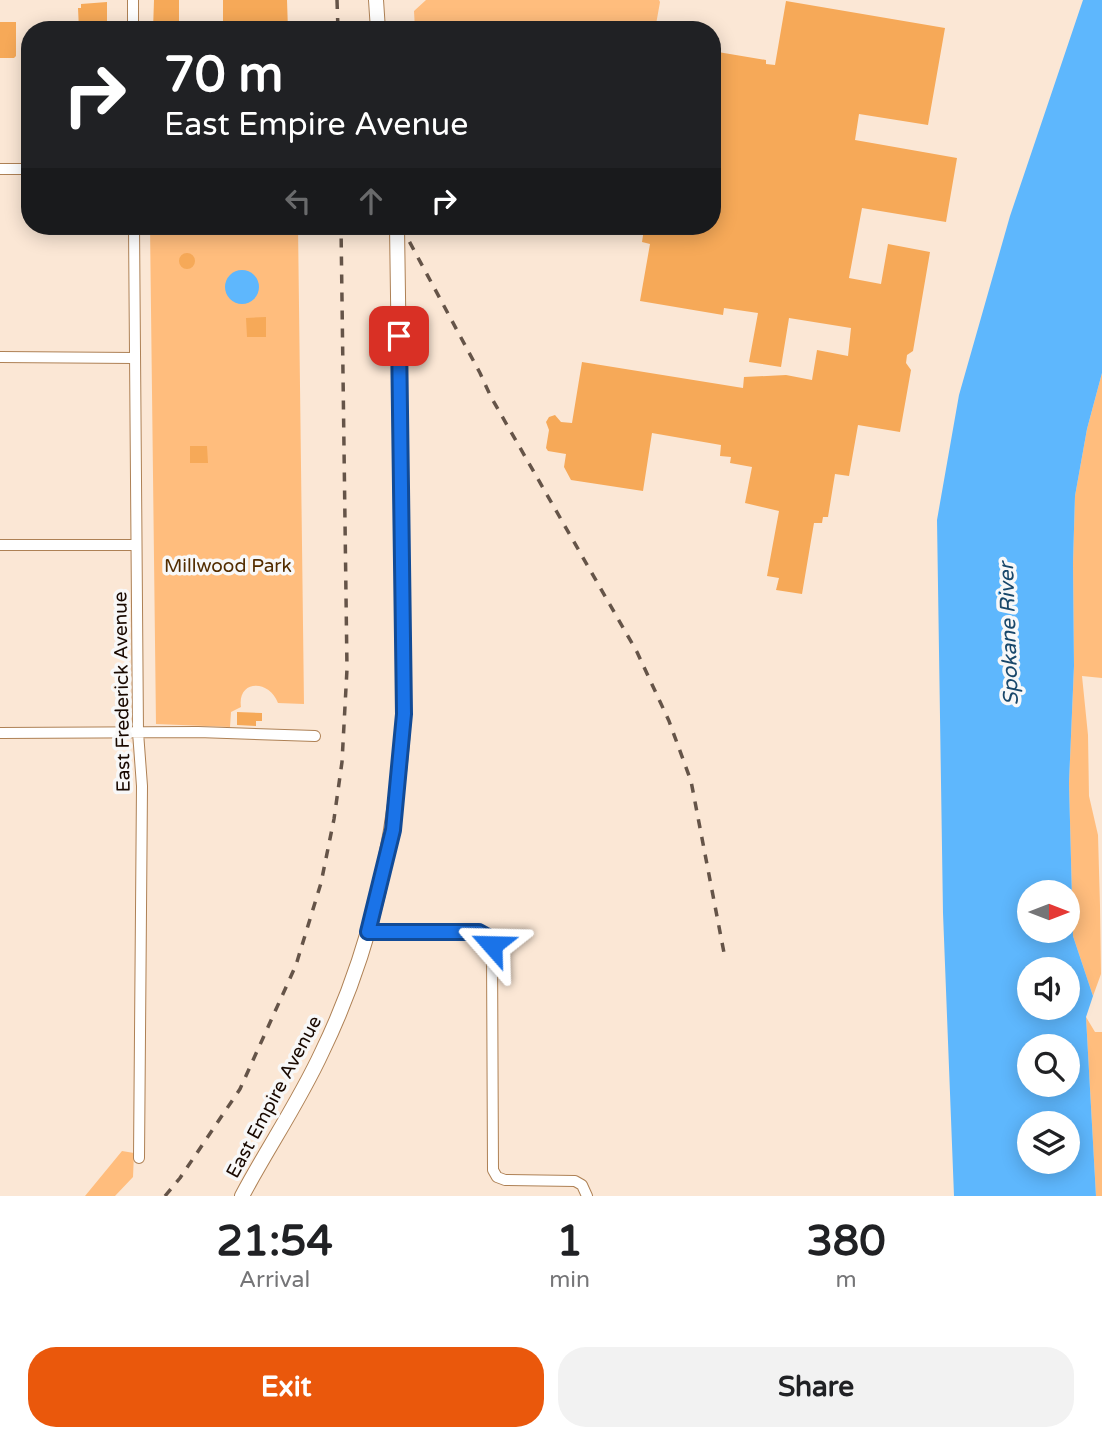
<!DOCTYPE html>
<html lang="en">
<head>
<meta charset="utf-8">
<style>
	body { margin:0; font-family:"Varela Round",sans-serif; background:#f2f2f2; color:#202124; height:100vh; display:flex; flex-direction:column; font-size:26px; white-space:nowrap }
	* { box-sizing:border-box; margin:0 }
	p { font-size:23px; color:#757577 }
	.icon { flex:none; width:38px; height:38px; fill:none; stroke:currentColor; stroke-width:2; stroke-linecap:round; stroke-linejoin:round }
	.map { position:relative; height:1196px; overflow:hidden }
	.side { display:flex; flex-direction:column; background:#fff; flex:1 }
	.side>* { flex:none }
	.guide { position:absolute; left:21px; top:21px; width:700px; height:214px; border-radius:28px; box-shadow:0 4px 18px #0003; background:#202124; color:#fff; overflow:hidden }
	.needle { width:46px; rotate:90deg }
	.fabs { position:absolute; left:1017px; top:880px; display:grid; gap:14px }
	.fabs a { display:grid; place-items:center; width:63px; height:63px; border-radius:50%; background:#fff; box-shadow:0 4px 18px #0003; font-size:35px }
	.pin { position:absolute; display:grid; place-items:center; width:60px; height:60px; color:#fff; margin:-30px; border-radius:14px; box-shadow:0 4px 10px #0006 }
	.me { position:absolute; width:77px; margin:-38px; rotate:295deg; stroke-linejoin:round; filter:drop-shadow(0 0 5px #0008) }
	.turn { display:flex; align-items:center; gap:24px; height:147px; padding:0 28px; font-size:32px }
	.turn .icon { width:91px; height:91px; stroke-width:2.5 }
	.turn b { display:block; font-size:49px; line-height:60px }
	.lanes { display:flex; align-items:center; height:66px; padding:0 28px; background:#0003; justify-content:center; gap:35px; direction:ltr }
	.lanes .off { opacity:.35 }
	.eta { display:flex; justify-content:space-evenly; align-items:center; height:119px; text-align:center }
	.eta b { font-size:42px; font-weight:700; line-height:49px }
	.button { display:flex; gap:14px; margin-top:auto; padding:14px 28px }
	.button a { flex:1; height:80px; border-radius:28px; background:#ea580c; color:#fff; font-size:28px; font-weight:700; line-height:80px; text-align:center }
	.button a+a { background:#f2f2f2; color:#202124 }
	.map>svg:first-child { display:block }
	.green { fill:#ffbd7d }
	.water { fill:#5eb7fd; fill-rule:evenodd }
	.building { fill:#f6a958 }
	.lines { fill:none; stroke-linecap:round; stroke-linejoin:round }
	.minor-casing { stroke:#ae8155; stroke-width:12 }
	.tertiary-casing { stroke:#ae8155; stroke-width:16 }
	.minor { stroke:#fff; stroke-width:10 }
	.tertiary { stroke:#fff; stroke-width:14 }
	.rail { stroke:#655448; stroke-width:3.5; stroke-dasharray:9 9; stroke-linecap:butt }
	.route-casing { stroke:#114b97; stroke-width:18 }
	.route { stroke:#1a73e8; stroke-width:12 }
	.labels { text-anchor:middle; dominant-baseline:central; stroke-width:7; stroke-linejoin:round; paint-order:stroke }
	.park-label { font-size:19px; fill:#532d00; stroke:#f8f8f8 }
	.street-label { font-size:19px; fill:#190900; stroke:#f8f8f8 }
	.water-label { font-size:21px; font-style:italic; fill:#18476a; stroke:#f8f8f8 }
</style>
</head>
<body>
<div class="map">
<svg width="1102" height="1196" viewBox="0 0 1102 1196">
	<rect width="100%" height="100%" fill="#fbe7d5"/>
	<path class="green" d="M 426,0 L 659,0 L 660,2 L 655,30 L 415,30 L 414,11 Z
		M 150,226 L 298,226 L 304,704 L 278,703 C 269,679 237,680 241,707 L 231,712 L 230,727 L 156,724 Z
		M 1102,373 L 1102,678 L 1082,676 L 1088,735 L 1089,796 L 1098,835 L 1100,906 L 1101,974 L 1093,996 L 1073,936 L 1069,783 L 1074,666 L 1073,563 L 1075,496 L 1087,429 Z
		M 1086,1017 L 1095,1032 L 1102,1032 L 1102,1196 L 1096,1196 Z
		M 122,1151 L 134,1153 L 133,1177 L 115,1196 L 85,1196 Z"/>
	<path class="water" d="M 1083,0 L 1102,0 L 1102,373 L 1087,429 L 1075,496 L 1073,563 L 1074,666 L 1069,783 L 1073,936 L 1093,996 L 1086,1017 L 1096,1196 L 954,1196 L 943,913 L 937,520 L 959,395 L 1010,216 ZM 1029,892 L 1068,892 L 1068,931 L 1029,931 ZM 1029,970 L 1068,970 L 1068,1008 L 1029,1008 ZM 1029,1046 L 1068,1046 L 1068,1085 L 1029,1085 ZM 1029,1124 L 1068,1124 L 1068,1162 L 1029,1162 Z
		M225 287a17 17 0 1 1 34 0a17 17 0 1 1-34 0Z"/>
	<path class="building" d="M 154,0 L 179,0 L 179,30 L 153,30 Z
		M 223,0 L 287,0 L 288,30 L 223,30 Z
		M 786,1 L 945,28 L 928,125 L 859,114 L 855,140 L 957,158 L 946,222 L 862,208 L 849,278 L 881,284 L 888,244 L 930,252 L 913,351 L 907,355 L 906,363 L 911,370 L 900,432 L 858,425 L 849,476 L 835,474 L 828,517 L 823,517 L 822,523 L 814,523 L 802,594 L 776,590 L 779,578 L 767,576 L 779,511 L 745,503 L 752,467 L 730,463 L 731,457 L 720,456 L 721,445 L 652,433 L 643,491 L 571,480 L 564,467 L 566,454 L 548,451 L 546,448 L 549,430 L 546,422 L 549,417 L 555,415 L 561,422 L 572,423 L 582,362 L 743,388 L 744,377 L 786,375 L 812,380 L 817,350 L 848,356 L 851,328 L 789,318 L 781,367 L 749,362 L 758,313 L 724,308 L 723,315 L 640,301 L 650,244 L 642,242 L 644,229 L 653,230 L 654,226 L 712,226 L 712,51 L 766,60 L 766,64 L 775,65 Z
		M 107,2 L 107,30 L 79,30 L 78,8 L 81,8 L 81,4 Z
		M 0,22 L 16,22 L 16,56 L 14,58 L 0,58 Z
		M179 261a8 8 0 1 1 16 0a8 8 0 1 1-16 0Z
		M 266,317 L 266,337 L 247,337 L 246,318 Z
		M 190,446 L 207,446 L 208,463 L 190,463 Z
		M 237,712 L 262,713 L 262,721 L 256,721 L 256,726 L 237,725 Z"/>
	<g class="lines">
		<g class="minor-casing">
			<path id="minor" d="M 133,0 L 133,30
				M 0,169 L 30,169
				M 134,226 L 138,732 L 142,786 L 139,1158
				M 0,357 L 134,358
				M 0,545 L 136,545
				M 0,733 L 198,732 L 315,736
				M 368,931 L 474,932 L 487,937 L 492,950 L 493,1170 L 497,1177 L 505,1180 L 575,1181 L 582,1185 L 587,1196"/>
		</g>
		<g class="tertiary-casing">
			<path id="tertiary" d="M 376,0 L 378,30
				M 242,1196 C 268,1147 299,1102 322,1052 C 374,945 397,832 404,714 L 397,226"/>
		</g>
		<use href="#minor" class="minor"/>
		<use href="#tertiary" class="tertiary"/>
		<path class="rail" d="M 337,0 L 338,30
			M 401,226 L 480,373 L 491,397 L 637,652 L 669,721 L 691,781 L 725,958
			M 165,1196 L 180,1178 L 240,1089 L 296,965 L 321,883 L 334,819 L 342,762 L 347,669 L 341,226"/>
	</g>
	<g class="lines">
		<g class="route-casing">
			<path id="route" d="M 399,336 L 404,714 L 393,830 L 368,932 L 479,932 L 488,937 L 492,945"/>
		</g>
		<use href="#route" class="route"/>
	</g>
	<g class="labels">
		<g class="park-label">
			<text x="228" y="566">Millwood Park</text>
		</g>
		<g class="street-label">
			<text transform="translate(122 692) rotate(-91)">East Frederick Avenue</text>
			<text transform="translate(274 1097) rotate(-62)">East Empire Avenue</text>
		</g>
		<g class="water-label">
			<text transform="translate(1009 634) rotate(-92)">Spokane River</text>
		</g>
	</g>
</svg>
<div class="fabs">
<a><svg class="needle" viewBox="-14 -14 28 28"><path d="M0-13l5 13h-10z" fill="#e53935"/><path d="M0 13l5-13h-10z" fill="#757577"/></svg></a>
<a><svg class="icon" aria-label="sound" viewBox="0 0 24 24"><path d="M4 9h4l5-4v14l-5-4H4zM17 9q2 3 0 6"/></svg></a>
<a><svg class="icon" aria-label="search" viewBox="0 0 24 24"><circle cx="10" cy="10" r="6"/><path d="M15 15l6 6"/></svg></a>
<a><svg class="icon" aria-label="layers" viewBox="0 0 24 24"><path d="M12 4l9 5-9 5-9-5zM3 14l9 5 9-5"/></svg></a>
</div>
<div class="pin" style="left:399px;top:336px;background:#d93025"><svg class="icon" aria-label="arrive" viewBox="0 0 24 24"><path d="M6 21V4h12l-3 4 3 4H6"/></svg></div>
<svg class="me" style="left:492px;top:945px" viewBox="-20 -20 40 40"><path d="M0-17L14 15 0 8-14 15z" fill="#1a73e8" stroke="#fff" stroke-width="4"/></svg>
<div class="guide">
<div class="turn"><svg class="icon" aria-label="right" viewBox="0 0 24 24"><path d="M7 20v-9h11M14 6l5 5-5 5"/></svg><div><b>70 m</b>East Empire Avenue</div></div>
<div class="lanes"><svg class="icon off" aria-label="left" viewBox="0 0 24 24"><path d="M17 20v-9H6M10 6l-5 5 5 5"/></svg><svg class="icon off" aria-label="ahead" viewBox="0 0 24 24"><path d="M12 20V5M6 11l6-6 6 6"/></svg><svg class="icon" aria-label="right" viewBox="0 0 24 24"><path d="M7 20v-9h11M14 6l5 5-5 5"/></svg></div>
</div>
</div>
<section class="side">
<div class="eta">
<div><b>21:54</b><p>Arrival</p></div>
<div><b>1</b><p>min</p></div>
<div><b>380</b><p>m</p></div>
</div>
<div class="button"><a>Exit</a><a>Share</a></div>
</section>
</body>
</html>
